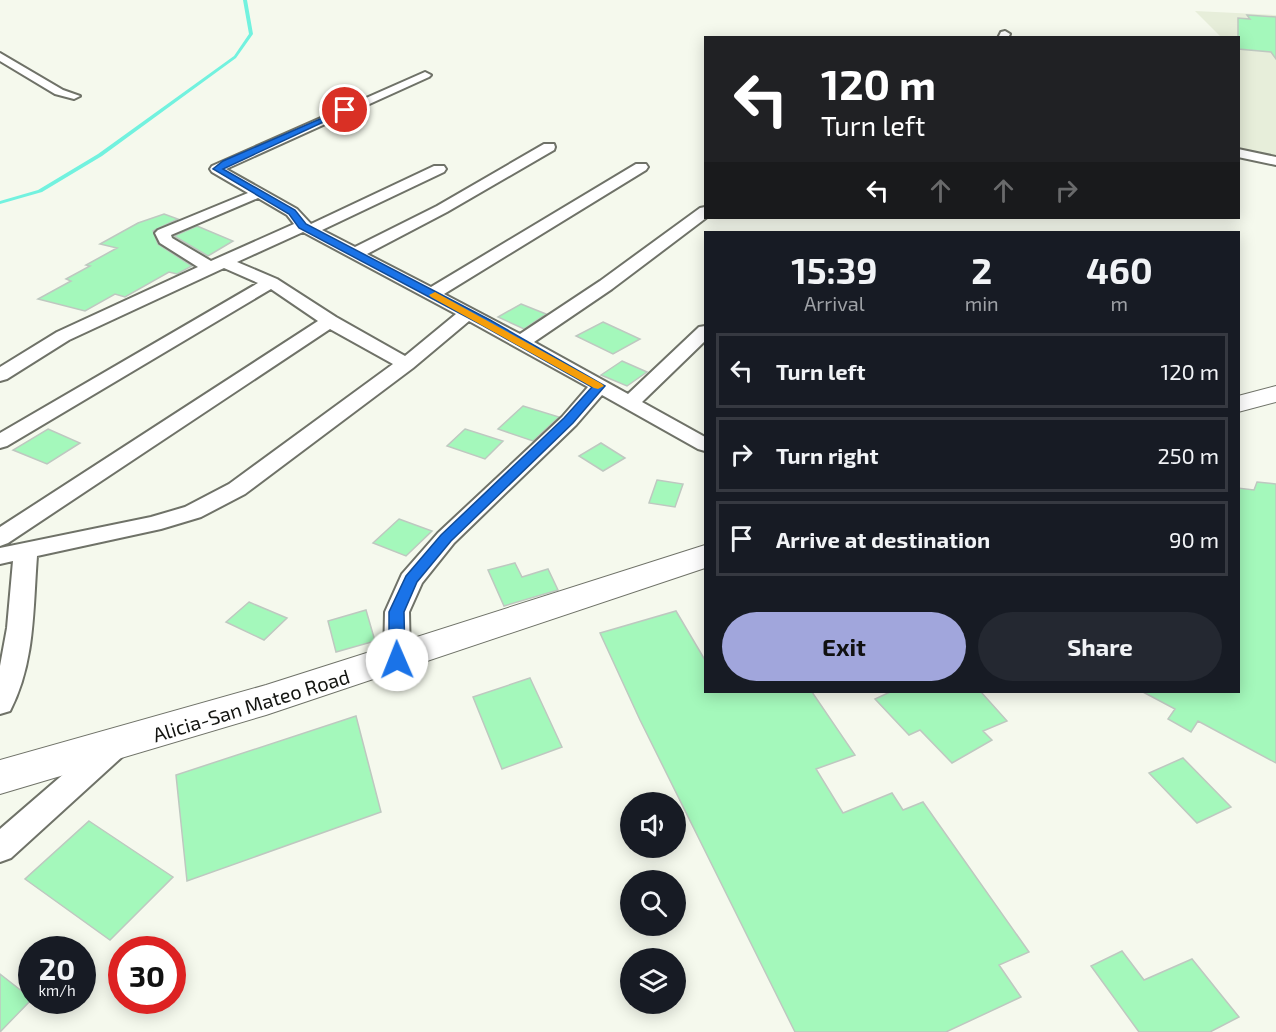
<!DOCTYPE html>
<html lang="en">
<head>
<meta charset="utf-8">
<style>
	body { margin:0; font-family:"Exo 2",sans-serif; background:#242831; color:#f1f3f6; height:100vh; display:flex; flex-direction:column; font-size:22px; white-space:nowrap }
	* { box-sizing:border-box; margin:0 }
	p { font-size:20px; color:#9ea1a6 }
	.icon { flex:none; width:33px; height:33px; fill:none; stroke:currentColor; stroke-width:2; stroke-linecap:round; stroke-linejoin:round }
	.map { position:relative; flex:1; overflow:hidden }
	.details { position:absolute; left:704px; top:231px; width:536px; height:462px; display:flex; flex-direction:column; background:#171b24; border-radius:0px; box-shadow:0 3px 15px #0003 }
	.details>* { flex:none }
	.hud { position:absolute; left:704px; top:36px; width:536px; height:183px; border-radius:0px; box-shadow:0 3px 15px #0003; background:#202124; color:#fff; overflow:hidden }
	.tools { position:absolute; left:620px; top:792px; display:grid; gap:12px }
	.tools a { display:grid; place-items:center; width:66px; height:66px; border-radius:50%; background:#171b24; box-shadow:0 3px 15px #0003; font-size:30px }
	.speed { position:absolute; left:18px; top:936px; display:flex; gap:12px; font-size:30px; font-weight:700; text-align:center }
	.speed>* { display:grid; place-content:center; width:78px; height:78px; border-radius:50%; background:#171b24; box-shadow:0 3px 15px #0003; line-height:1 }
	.speed small { font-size:15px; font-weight:400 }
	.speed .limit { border:9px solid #d22; background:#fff; color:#111 }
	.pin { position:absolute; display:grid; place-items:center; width:51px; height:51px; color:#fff; margin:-26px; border:3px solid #fff; border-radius:50%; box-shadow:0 2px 6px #0007 }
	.me { position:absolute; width:66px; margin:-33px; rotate:359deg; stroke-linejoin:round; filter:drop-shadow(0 0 4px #0008) }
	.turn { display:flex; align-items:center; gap:21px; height:126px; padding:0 18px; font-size:27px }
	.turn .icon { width:78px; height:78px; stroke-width:2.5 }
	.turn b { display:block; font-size:42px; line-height:51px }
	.lanes { display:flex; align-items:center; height:57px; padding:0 18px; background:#0003; justify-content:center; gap:30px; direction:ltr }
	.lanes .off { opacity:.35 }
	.eta { display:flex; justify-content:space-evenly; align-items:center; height:102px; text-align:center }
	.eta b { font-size:36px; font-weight:700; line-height:42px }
	.primary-button { display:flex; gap:12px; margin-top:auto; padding:12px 18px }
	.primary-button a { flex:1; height:69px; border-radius:36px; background:#a1a6dc; color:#111; font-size:24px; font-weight:700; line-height:69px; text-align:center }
	.primary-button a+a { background:#242831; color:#f1f3f6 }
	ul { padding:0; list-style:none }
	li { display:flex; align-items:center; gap:18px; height:75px; margin:0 12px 9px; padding:0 6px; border:3px solid #363941; border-radius:0px }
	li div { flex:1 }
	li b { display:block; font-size:22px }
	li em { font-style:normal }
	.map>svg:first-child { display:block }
	.built { fill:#e7eeda }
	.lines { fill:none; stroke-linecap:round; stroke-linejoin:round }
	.stream { fill:#72f2df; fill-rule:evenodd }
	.building { fill:#a4f8bb; stroke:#bec8c0; stroke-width:1.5 }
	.street-casing { stroke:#6f7268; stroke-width:4 }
	.secondary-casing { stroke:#6f7268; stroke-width:2 }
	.street { fill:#fff; fill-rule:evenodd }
	.secondary { fill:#fff; fill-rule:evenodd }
	.route { fill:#1a73e8; stroke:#114b97; stroke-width:1.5 }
	.slow { fill:#f59e0b }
	.labels { text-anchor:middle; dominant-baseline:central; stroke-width:6; stroke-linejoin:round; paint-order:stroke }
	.street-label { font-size:20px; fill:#131410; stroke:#fff }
</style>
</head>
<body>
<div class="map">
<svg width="1276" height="1032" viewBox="0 0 1276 1032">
	<rect width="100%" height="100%" fill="#f5f9ed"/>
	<path class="built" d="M 1195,11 L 1276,15 L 1276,156 L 1238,150 L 1238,38 L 1221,37 Z"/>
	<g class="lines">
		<path class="stream" d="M 243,0 L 247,0 L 253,34 L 236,58 L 102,156 L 42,192 L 0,204 L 0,201 L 38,190 L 98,154 L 234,56 L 249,34 Z"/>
	</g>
	<path class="building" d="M 1247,15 L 1276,17 L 1276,59 L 1271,52 L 1238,49 L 1238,18 L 1250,19 Z
		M 164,214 L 178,219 L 153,231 L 158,244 L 192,266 L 177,274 L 169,272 L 125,297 L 115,294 L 85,311 L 38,299 L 71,281 L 66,279 L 90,266 L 86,265 L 117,248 L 100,244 L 138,223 Z
		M 197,226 L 233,241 L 208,256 L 174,236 Z
		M 521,304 L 546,314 L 524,329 L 498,317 Z
		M 603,322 L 640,339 L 613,354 L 576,336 Z
		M 622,361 L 647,372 L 627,386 L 601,375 Z
		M 523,406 L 559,417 L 533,441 L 498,429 Z
		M 48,429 L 80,443 L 47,464 L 13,450 Z
		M 465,429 L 503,441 L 485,459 L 447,446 Z
		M 601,443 L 625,458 L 603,471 L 579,456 Z
		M 657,480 L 683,484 L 675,507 L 649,503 Z
		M 1257,482 L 1276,484 L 1276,763 L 1198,721 L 1191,732 L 1168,719 L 1175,709 L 1143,692 L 1238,692 L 1238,488 L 1254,490 Z
		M 399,519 L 432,531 L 406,556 L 373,543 Z
		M 515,563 L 522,577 L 548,569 L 558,590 L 504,606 L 488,570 Z
		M 249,602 L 287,618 L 264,640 L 226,622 Z
		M 366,610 L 375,641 L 336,652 L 328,621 Z
		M 676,611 L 705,660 L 705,692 L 812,692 L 855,755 L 816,769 L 843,813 L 892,793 L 903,810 L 923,802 L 1029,952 L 999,965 L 1021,997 L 946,1032 L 795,1032 L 640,720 L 600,633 Z
		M 530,678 L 562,747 L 502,769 L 473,697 Z
		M 890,692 L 981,692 L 1007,721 L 983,731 L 992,740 L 952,763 L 920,730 L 909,735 L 875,699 Z
		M 356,716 L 381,812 L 187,881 L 176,775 Z
		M 1183,758 L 1231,807 L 1197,823 L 1149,773 Z
		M 89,821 L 173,877 L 110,940 L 25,879 Z
		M 1122,951 L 1144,980 L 1192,959 L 1239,1017 L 1210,1032 L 1139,1032 L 1091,966 Z
		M 0,974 L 32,999 L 0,1032 Z"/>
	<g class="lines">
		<g class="street-casing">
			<path id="street" d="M 1005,31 L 1010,34 L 1008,38 L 998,38 L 1001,32 Z
				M 0,53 L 63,90 L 80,96 L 74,99 L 55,94 L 0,61 Z
				M 425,72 L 431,75 L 429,77 L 226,169 L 297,209 L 311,224 L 434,166 L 444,166 L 446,169 L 444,172 L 322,230 L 355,247 L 437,206 L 544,144 L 554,144 L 555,147 L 554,150 L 447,212 L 367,254 L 431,287 L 636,164 L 646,164 L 648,167 L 646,170 L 444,294 L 520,334 L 600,281 L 700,208 L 705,207 L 706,218 L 612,289 L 534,342 L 628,394 L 699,327 L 705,326 L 705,341 L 642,402 L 705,437 L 705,451 L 698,449 L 602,395 L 576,425 L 454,543 L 422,583 L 409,612 L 410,660 L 406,667 L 397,670 L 388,667 L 384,660 L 385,612 L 402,574 L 438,533 L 562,417 L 588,387 L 469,321 L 413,368 L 245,494 L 201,517 L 161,529 L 37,556 C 33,609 35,663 10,711 L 0,714 L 0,666 L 7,628 L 13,561 L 0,564 L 0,548 L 151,517 L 185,507 L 229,484 L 393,364 L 330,329 L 8,543 L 0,546 L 0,527 L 318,321 L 271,289 L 7,446 L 0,448 L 0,433 L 258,283 L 224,268 L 69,340 L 7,379 L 0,381 L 0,367 L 57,332 L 198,267 L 160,243 L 155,233 L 158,230 L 248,193 L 212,172 L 210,169 L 212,166 ZM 258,198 L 287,215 L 294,224 L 211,261 L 172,238 L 171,235 ZM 303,232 L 456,314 L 405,356 L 336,317 L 277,279 L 237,262 Z
				M 1238,149 L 1276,157 L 1276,165 L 1238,157 Z
				M 113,736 L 123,740 L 127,748 L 123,756 L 11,858 L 0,862 L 0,829 L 103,740 Z"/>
		</g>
		<g class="secondary-casing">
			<path id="secondary" d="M 1276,386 L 1276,402 L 1238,412 L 1238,396 Z
				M 705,545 L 705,568 L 266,715 L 0,794 L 0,760 L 266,685 Z"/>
		</g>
		<use href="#street" class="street"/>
		<use href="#secondary" class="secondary"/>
	</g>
	<path class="route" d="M 343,109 L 349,110 L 223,169 L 295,210 L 306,224 L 490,320 L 605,386 L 573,423 L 451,541 L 417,582 L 404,612 L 405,660 L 403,664 L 392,664 L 389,660 L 389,612 L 406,576 L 441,535 L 564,418 L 592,387 L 482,325 L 299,228 L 289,214 L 213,169 L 223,161 Z"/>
	<path class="slow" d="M 435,292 L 602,384 L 604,386 L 598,389 L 594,388 L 431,297 L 429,295 Z"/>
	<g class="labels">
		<g class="street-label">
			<text transform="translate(251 705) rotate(-17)">Alicia-San Mateo Road</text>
		</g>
	</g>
</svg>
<div class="tools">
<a><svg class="icon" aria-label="sound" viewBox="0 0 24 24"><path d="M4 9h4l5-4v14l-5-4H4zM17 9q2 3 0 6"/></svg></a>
<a><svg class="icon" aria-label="search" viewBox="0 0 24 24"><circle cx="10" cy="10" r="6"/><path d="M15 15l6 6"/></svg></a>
<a><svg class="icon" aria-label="layers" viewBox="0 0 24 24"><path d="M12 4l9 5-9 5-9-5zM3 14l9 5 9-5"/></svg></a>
</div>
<div class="speed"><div>20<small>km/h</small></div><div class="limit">30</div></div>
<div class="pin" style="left:345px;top:110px;background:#d93025"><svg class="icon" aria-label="arrive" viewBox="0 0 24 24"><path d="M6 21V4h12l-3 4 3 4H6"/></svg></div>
<svg class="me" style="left:397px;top:660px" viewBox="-20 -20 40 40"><circle r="19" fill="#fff"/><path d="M0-13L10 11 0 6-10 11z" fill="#1a73e8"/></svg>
<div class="hud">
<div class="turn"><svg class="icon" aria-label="left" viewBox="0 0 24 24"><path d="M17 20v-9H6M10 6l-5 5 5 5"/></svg><div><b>120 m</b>Turn left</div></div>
<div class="lanes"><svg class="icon" aria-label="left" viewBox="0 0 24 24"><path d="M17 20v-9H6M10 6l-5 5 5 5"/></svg><svg class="icon off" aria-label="ahead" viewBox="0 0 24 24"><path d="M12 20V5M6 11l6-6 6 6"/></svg><svg class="icon off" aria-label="ahead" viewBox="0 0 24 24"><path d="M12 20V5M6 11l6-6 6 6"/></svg><svg class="icon off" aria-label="right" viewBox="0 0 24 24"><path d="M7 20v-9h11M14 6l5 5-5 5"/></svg></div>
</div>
<section class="details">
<div class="eta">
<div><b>15:39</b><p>Arrival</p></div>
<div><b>2</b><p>min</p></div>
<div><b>460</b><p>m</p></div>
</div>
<ul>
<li><svg class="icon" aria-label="left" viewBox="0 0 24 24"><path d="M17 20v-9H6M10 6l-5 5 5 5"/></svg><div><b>Turn left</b></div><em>120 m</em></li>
<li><svg class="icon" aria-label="right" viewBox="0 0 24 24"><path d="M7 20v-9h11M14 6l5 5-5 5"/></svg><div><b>Turn right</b></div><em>250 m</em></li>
<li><svg class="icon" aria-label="arrive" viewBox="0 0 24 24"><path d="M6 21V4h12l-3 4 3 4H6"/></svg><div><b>Arrive at destination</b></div><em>90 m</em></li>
</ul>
<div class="primary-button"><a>Exit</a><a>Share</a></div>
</section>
</div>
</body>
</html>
